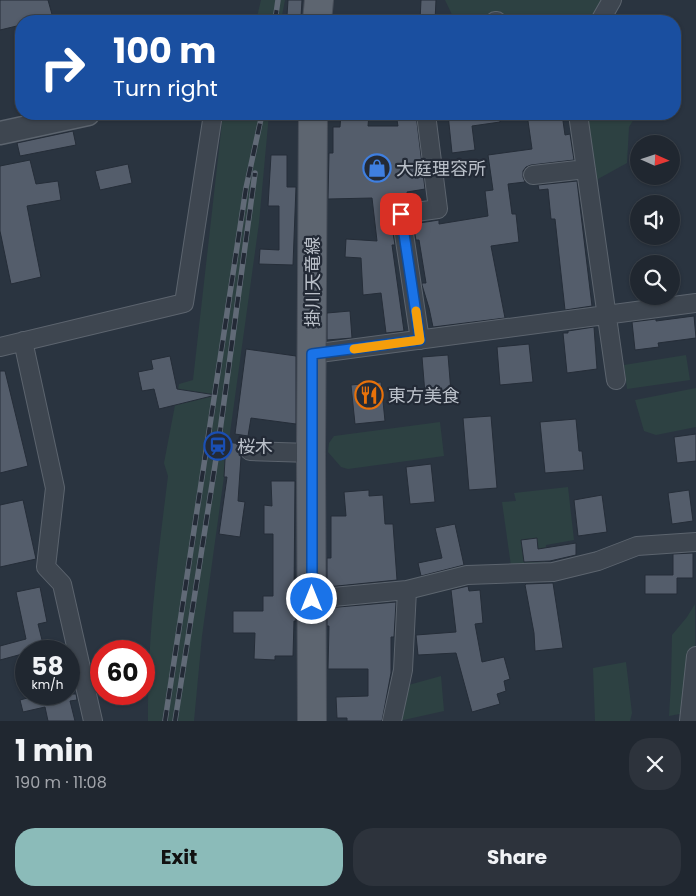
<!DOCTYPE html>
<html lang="en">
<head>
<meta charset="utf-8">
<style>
	body { margin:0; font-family:Poppins,"Noto Sans JP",sans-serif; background:#2d333c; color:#f1f3f6; height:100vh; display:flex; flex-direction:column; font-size:19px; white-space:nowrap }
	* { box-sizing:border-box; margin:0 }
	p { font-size:16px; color:#a2a5ab }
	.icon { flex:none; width:28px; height:28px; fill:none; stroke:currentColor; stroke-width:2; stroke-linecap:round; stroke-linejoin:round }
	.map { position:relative; height:721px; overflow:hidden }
	.details { display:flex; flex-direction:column; background:#202730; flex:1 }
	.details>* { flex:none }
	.top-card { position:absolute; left:15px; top:15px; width:666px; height:105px; border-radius:20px; box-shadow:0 1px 4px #0004,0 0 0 1px #3d444c; background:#1a4fa0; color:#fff; overflow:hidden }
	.needle { width:32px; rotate:93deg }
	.fabs { position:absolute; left:630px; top:135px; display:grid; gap:10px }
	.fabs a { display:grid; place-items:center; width:50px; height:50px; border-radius:50%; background:#202730; box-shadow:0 1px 4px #0004,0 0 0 1px #3d444c; font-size:25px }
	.speed { position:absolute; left:15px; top:640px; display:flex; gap:10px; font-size:25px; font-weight:700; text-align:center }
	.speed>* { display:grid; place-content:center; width:65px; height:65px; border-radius:50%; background:#202730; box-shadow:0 1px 4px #0004,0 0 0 1px #3d444c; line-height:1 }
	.speed small { font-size:12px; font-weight:400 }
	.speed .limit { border:8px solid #d22; background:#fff; color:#111 }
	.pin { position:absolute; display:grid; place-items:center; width:42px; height:42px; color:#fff; margin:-21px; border-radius:10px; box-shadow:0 2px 8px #0006 }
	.me { position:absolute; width:55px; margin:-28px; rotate:0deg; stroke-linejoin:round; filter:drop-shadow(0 0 4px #0008) }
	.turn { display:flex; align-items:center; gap:18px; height:105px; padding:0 15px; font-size:22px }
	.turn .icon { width:65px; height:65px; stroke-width:2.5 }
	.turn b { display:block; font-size:35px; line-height:42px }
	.round { display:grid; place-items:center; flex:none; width:52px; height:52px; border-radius:20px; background:#2d333c }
	.head { display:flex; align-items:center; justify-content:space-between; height:85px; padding:0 15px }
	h1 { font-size:30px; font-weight:700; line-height:38px }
	.cta { display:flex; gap:10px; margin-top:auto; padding:10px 15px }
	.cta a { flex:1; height:58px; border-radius:20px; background:#8bbbb9; color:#111; font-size:20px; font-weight:700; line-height:58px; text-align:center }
	.cta a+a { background:#2d333c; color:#f1f3f6 }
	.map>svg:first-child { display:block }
	.green { fill:#2d4142 }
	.building { fill:#545d6b; stroke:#252d38 }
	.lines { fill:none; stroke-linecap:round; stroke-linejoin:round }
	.minor-casing { stroke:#5c646e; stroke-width:20 }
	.tertiary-casing { stroke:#5c646e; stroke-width:25 }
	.primary-casing { stroke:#484f5a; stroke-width:30 }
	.minor { stroke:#3e4650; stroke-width:18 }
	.tertiary { stroke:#3e4650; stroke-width:22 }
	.primary { stroke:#5d6570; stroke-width:28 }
	.rail-casing { stroke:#616a77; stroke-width:5.5 }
	.rail { stroke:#232a36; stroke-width:4; stroke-dasharray:11; stroke-linecap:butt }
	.route-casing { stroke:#114b97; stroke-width:12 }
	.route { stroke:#1a73e8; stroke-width:9 }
	.slow { stroke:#f59e0b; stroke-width:9 }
	.labels { text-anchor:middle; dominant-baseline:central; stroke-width:4.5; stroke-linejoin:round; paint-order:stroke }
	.poi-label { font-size:18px; fill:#bbc1ca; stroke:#232a36; text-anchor:start }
	.street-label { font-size:18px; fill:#bbc1ca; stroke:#232a36 }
</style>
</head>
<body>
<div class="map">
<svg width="696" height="721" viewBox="0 0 696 721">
	<rect width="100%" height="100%" fill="#2a3440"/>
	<path class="green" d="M 261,0 L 285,0 L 281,21 L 256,21 Z
		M 445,0 L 615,0 L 609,21 L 455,21 Z
		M 223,114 L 269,114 L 259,223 L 202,636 L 194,721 L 148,721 C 147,638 158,557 168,476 L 164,463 L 179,384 L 193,380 Z
		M 579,114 L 597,114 L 618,119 L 621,114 L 637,114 L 629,127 L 627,163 L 598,179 L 598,205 Z
		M 686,355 L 690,380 L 627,389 L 624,365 Z
		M 696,388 L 696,427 L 656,435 L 644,431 L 635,400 Z
		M 440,422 L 444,456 L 348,469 L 341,467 L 328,452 L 329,443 L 334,436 Z
		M 568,487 L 574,540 L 546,545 L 545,562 L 511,566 L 502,502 L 516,501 L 514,493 Z
		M 695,604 L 696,711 L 669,716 L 671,682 L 672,635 L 687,617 Z
		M 626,662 L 632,713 L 630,721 L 595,721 L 593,668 Z
		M 441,676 L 444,711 L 399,721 L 405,686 Z"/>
	<path class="building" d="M 0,0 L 48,0 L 53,18 L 37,21 L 21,21 L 21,25 L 0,30 Z
		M 288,0 L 302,0 L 301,17 L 287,16 Z
		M 421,0 L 436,0 L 435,21 L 420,21 Z
		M 341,114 L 369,114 L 368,126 L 398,126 L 396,114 L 416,114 L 425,189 L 407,192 L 408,202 L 395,205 L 391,210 L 390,215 L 395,245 L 392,245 L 404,331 L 386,333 L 381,293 L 363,295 L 361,258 L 345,257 L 346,239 L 377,241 L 372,198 L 328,199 L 329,153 L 333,153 L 333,127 L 340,127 Z
		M 448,114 L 500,114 L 500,122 L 472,126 L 475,150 L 452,153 Z
		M 527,114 L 562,114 L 565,135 L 570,134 L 574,160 L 531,165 L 526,167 L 523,171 L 523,177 L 525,182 L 508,184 L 512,214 L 516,214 L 519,242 L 491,246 L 505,318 L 433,327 L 429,308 L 422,285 L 422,283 L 426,283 L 419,240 L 416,240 L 413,224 L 439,220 L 439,224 L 488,216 L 485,191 L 493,190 L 488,155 L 532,149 Z
		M 73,131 L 76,145 L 20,156 L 17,143 Z
		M 271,155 L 287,155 L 287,187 L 296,187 L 293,265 L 259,264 L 260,249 L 279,250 L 279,206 L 268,206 Z
		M 30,160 L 36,184 L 58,181 L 61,200 L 27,206 L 41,277 L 11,284 L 0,231 L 0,166 Z
		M 128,164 L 132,183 L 100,190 L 95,171 Z
		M 577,181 L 592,306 L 565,310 L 555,219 L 551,219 L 548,189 L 539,190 L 538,185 Z
		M 350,311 L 352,338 L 327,340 L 327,313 Z
		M 694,316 L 696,338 L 658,343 L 659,347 L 635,350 L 632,322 L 656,319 L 656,321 Z
		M 594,327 L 597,369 L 567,373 L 563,333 L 568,333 L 568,331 Z
		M 529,344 L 533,382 L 500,385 L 497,347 Z
		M 246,349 L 296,356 L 296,424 L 251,418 L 248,436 L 235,434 Z
		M 448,355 L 451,392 L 425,394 L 422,357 Z
		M 170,356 L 177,389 L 216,395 L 159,409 L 154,389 L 142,391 L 138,372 L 153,369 L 151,360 Z
		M 0,371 L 5,371 L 28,466 L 0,473 Z
		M 381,382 L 385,421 L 355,424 L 351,385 Z
		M 491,416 L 497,488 L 469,490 L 463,418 Z
		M 576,419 L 579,451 L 582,451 L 584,470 L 545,473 L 540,422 Z
		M 696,434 L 696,461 L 677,463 L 674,437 Z
		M 226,442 L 242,444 L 239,450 L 241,457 L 238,501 L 245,502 L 240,537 L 219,534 L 227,477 L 224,477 Z
		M 431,464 L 435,502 L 410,504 L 406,467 Z
		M 271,481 L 295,481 L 294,596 L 296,596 L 296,621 L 294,621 L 293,656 L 275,656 L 275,660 L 254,659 L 255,633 L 233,633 L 233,611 L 263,611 L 263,596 L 273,596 L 273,534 L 264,534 L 264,505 L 272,506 Z
		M 369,490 L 369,496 L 383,495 L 385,524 L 393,524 L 397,580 L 327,587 L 327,558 L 331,558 L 331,516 L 346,516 L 344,492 Z
		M 689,490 L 693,521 L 672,524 L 668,493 Z
		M 602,495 L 607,532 L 578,536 L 574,500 Z
		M 23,500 L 36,559 L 0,567 L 0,505 Z
		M 455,524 L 464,565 L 421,576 L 418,563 L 442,558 L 435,528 Z
		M 537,538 L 538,549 L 576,543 L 576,555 L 550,561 L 524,562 L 521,540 Z
		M 693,553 L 693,578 L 677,578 L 677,594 L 645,594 L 645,575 L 673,575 L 673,554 Z
		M 553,583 L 563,648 L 535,651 L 534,633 L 525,585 L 526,584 Z
		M 468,586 L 469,591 L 480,590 L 483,623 L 475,624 L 482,662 L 504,657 L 510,679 L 504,681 L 506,691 L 497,694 L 500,704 L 472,712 L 456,653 L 418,655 L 416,635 L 456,632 L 451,590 Z
		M 40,587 L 47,622 L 38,624 L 44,648 L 26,651 L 26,653 L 0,660 L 0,646 L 26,639 L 16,592 Z
		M 396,602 L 394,637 L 391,637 L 391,673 L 382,721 L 347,721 L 347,718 L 337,718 L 336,697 L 368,696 L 368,669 L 328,669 L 329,626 L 327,626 L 327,608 Z
		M 42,694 L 76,694 L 77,700 L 70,701 L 75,721 L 48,721 L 45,707 L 23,712 L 20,700 Z"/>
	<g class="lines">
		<g class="minor-casing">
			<path id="minor" d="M 495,21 L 497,21
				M 600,21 L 612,0
				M 578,114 L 616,380
				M 533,175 L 586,169
				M 420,340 L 401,214 L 438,209 L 426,114
				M 23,341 L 55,488 L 46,567 L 62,584 L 93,721
				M 0,347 L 184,303 L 213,114
				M 312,354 L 696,303
				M 250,451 L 311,453
				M 312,599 L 407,590 L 467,575 L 553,572 L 598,561 L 637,546 L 696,542
				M 392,721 L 403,670 L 407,590
				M 689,721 L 696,656"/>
		</g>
		<g class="tertiary-casing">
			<path id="tertiary" d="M 0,133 L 88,114"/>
		</g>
		<g class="primary-casing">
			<path id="primary" d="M 317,21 L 319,0
				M 312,721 L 311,453 L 313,114"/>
		</g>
		<use href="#minor" class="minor"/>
		<use href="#tertiary" class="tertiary"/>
		<use href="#primary" class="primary"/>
		<g class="rail-casing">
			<path id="rail" d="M 275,21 L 278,0
				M 165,721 L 246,188 L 262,114
				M 175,721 L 218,446 L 255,173"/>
		</g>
		<use href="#rail" class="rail"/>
	</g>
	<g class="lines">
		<g class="route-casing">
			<path id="route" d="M 312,599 L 312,354 L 420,340 L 401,214"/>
		</g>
		<use href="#route" class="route"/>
		<path class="slow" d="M 354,349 L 420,340 L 416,311"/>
	</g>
	<defs>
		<g id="shop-ring" transform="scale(1.4375)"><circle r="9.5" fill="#232a36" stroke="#3f7fe0" stroke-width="1.5"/><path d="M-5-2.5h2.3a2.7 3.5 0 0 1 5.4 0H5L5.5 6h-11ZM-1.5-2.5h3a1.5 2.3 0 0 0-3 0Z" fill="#3f7fe0"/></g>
		<g id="restaurant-ring" transform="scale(1.4375)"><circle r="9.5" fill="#232a36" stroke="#e8710a" stroke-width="1.5"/><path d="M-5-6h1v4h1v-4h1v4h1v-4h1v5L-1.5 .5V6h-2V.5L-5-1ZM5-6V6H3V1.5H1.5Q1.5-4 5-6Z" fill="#e8710a"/></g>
		<g id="station-ring" transform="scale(1.4375)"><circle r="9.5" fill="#232a36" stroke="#1a4fb4" stroke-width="1.5"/><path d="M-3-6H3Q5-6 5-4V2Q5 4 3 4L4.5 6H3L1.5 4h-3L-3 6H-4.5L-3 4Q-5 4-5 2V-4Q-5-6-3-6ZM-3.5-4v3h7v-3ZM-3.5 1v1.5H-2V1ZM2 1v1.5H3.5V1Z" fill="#1a4fb4"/></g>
	</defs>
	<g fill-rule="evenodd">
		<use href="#shop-ring" x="377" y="168"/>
		<use href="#restaurant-ring" x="369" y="395"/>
		<use href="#station-ring" x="218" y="446"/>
	</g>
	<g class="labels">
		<g class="poi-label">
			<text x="396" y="168">大庭理容所</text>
			<text x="388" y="395">東方美食</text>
			<text x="237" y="446">桜木</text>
		</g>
		<g class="street-label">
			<text transform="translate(312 282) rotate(-90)">掛川天竜線</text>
		</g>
	</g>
</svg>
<div class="fabs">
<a><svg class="needle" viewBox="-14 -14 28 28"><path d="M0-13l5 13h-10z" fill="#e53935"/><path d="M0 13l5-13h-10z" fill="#a2a5ab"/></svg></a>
<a><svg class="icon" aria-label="sound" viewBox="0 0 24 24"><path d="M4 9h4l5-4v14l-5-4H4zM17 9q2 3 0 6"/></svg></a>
<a><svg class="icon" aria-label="search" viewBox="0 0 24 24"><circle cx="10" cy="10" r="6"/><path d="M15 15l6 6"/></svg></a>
</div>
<div class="speed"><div>58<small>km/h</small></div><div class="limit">60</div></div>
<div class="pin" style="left:401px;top:214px;background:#d93025"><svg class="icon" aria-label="arrive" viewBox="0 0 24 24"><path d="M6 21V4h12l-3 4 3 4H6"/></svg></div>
<svg class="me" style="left:312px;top:599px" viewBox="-20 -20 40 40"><circle r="17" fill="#1a73e8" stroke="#fff" stroke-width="3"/><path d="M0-11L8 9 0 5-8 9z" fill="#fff"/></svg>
<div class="top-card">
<div class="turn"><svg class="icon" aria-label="right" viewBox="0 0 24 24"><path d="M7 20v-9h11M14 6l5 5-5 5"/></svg><div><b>100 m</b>Turn right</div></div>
</div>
</div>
<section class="details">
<div class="head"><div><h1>1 min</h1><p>190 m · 11:08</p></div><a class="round"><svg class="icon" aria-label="close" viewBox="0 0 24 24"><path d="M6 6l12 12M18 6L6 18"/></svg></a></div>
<div class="cta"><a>Exit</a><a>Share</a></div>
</section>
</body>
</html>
